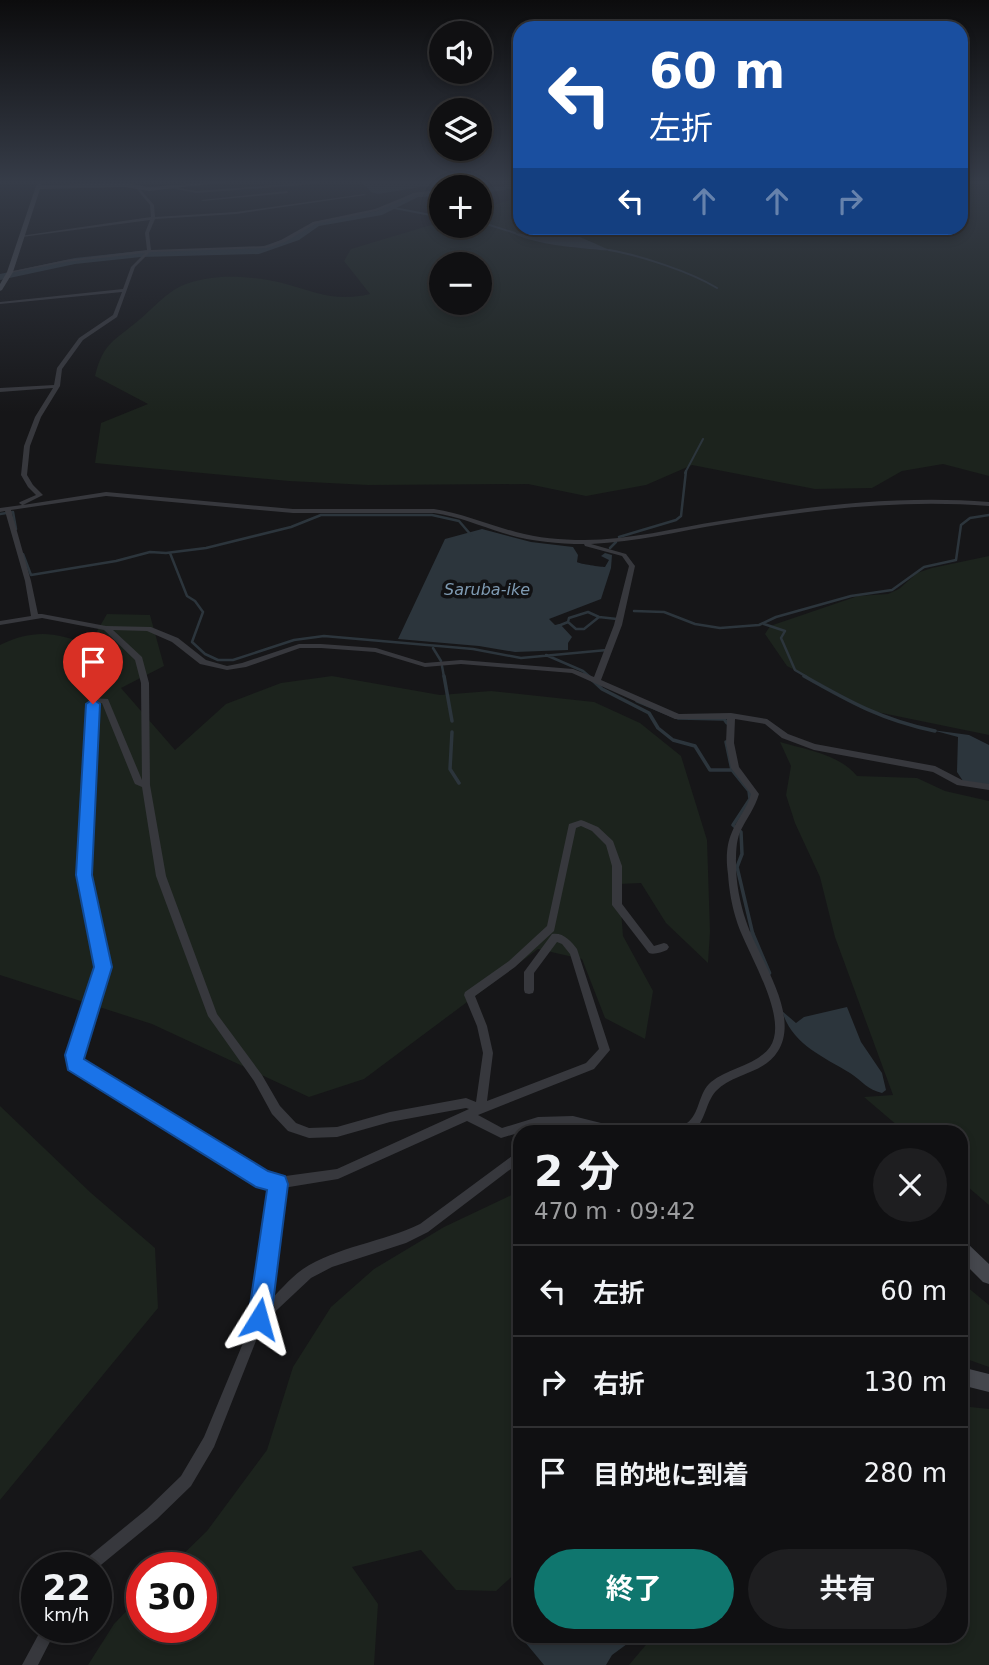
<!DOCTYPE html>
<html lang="ja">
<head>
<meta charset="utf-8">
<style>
	body { margin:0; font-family:"DejaVu Sans","Noto Sans JP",sans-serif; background:#1e1e20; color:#f1f3f6; height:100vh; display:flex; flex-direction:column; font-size:26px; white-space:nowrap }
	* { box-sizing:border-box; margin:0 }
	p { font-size:23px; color:#9c9d9f }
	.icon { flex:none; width:38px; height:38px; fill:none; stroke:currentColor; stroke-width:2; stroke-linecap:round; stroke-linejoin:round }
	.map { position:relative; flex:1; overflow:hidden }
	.drawer { position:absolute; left:513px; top:1125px; width:455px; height:518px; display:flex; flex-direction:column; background:#101012; border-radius:21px; box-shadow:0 4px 10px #0003,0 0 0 2px #303032 }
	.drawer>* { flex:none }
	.top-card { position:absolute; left:513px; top:21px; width:455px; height:214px; border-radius:21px; box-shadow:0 4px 10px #0003,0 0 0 2px #303032; background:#1a4fa0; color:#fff; overflow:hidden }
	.tools { position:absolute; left:429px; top:21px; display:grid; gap:14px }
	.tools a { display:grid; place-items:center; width:63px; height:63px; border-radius:50%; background:#101012; box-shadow:0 4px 10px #0003,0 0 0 2px #303032; font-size:35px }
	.speed { position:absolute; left:21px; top:1552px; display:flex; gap:14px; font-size:35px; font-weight:700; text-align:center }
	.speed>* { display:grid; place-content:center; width:91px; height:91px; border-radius:50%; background:#101012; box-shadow:0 4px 10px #0003,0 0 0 2px #303032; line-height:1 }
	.speed small { font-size:18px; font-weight:400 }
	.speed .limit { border:10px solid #d22; background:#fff; color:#111 }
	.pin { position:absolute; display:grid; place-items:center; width:60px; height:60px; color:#fff; margin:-72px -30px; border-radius:50% 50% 50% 0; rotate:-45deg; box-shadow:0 0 7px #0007 }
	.pin .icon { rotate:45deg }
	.me { position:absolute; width:77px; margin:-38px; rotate:8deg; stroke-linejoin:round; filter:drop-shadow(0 0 5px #0008) }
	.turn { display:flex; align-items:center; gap:24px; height:147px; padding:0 21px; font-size:32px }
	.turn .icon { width:91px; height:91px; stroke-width:2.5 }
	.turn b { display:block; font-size:49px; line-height:60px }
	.lanes { display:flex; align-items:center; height:66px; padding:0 21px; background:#0003; justify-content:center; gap:35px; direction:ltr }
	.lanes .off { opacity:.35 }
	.round { display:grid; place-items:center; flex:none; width:74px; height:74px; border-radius:37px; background:#1e1e20 }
	.summary { display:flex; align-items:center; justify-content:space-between; height:119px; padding:0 21px }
	h1 { font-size:42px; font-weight:700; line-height:52px }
	.primary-button { display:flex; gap:14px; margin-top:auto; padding:14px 21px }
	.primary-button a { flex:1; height:80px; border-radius:42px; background:#0f766e; color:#fff; font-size:28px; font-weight:700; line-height:80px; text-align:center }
	.primary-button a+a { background:#1e1e20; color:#f1f3f6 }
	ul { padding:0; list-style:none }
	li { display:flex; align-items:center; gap:21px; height:91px; padding:0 21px; border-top:2px solid #303032 }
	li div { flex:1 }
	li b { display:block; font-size:26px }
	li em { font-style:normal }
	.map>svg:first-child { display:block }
	.green { fill:#1c231d; fill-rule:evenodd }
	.water { fill:#2c353c }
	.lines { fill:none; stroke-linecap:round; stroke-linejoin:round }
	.stream-far3 { stroke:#2c353c; stroke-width:2 }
	.stream-far2 { stroke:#2c353c; stroke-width:2.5 }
	.stream-far1 { stroke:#2c353c; stroke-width:3.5 }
	.stream { stroke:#2c353c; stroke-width:4.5 }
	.river { fill:#2c353c; fill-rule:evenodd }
	.street { fill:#37383d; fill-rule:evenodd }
	.secondary { fill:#45474d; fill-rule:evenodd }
	.route { fill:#1a73e8; stroke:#114b97; stroke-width:2 }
	.labels { text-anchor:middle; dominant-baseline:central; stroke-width:7; stroke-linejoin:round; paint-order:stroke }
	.far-water-label { font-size:16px; font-style:italic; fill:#7f9bb3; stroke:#111113 }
</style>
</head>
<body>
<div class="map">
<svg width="989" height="1665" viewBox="0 0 989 1665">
	<rect width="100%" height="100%" fill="#161618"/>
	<path class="green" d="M 961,180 L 989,180 L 989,476 L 943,464 L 902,471 L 872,488 L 815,489 L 692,465 L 646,485 L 586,496 L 528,484 L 368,485 L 289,481 L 95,463 L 101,423 L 148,404 L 95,376 C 103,343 114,341 139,320 C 152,309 166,293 181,286 C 213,272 254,276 286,284 C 318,293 336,302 370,294 L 344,261 L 351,249 L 441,222 L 441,226 L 480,226 L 480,209 L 520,197 L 520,228 L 547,228 L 520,233 L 520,237 L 572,247 L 611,251 L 575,237 L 559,228 L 961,228 ZM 441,264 L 480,264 L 480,303 L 441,303 Z
		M 989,556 L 989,735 L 872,711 L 787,666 L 765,634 L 770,626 L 858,596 L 888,594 L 899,589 L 917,573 L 932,568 Z
		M 107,614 L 150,615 L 164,666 L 121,688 L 175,750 L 226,704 L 281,683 L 332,676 L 440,695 L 491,691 L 594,702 L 640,723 L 681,756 L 707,840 L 710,932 L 708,963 L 666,923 L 641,883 L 619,884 L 623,936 L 653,991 L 645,1039 L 605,1018 L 582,959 L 538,949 L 364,1079 L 309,1097 L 152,1024 L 0,975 L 0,645 C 34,629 55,632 89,645 Z
		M 780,742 C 807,750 839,754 857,776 L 917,778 L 945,791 L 989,801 L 989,1205 L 961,1181 L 961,1132 L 905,1132 L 864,1097 L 893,1095 L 835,937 L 820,877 L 795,823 L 786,795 L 791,766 Z
		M 0,1106 L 91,1193 L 155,1248 L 158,1308 L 0,1500 Z
		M 520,1191 L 520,1569 L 496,1591 L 456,1590 L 421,1550 L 352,1567 L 378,1604 L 374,1665 L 88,1665 L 114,1624 L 142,1595 L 142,1628 L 201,1628 L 201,1568 L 169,1568 L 207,1531 L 267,1450 L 293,1367 L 331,1307 L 374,1269 L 444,1227 Z
		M 961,1282 L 989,1305 L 989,1367 L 961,1357 Z
		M 961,1406 L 989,1409 L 989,1665 L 629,1665 L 650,1640 L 688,1636 L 961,1636 Z"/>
	<path class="water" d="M 360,180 L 445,180 L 451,182 L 378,194 L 371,192 Z
		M 547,228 C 563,227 596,245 613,251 C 587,249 533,245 513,233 L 525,234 Z
		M 482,529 L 531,542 L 573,547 L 578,555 L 577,562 C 580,564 601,567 605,567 L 609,560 L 601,556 L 605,553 L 612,555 L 611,568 L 601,599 L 549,619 L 555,625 L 560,624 L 572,637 L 568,643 L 568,650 L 515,652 L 479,646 L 398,639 L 445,539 Z
		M 932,730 L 969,735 L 989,745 L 989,785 L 963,781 L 957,772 L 958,737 Z
		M 847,1007 L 861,1042 L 882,1073 L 886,1090 L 882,1093 C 868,1090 862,1081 850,1073 C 822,1056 792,1044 782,1011 L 796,1023 L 804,1017 Z
		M 520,1636 L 638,1636 L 612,1655 L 606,1665 L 544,1665 Z"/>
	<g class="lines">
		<path class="stream-far3" d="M 436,191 L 433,188 L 454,184 L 450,182
			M 389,207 L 441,217
			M 480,222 L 515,233
			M 609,250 C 639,255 691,272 717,288
			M 685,473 L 703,439"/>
		<path class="stream-far2" d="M 0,514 L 13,512 L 16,529
			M 619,537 L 676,520 L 681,516 L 686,471
			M 610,548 L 616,542
			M 170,553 L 187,596 L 195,601 L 203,612 L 192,642 L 205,654 L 218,660 L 233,660 L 294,640 L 324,636 L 473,649 L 521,658 L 607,650
			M 23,554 L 31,575 L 116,561 L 150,552 L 166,553 L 206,548 L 291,527 L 321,515 L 432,515 L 459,521 L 471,535
			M 634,611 L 664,612 L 695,624 L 720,628 L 759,625 L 776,617 L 851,596 L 892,590 L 924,567 L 956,560 L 961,525 L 970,518 L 989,515
			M 568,622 L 576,629 L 584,629 L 599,617
			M 764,624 L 785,631 L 781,638 L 795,670 L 807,677
			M 558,626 L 568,622 L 569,618 L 588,612 L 599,617 L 617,619
			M 433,648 L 441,661
			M 546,655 L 583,671 L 590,677
			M 442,666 L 444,677"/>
		<path class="stream-far1" d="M 444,676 L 452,721
			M 588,676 L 602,689 L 649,713 L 658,728 L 673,740 L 695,746 L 710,770 L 732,770 L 749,791 L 750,799 L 733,825 L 741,832 L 742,854 L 737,867 L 753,935
			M 804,676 C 850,702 882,720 935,731
			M 637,701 L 678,718 L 724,719 L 727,723
			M 452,732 L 450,769 L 459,783
			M 726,742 L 732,770"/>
		<path class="stream" d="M 752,933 L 769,973"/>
		<path class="river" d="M 520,183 L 520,188 L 480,193 L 480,189 Z
			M 441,190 L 441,196 L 418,197 L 382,215 L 319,226 L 299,240 L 259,254 L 141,257 L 75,264 L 0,280 L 0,274 L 75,258 L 141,251 L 258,248 L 293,236 L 313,222 L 377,211 L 413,193 Z"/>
		<path class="street" d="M 316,180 L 320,180 L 316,184 L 196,193 L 171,188 L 173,187 L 196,191 L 315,182 Z
			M 472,180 L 476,180 L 484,190 L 480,190 L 480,187 Z
			M 138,187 L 154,205 L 155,217 L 236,212 L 364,194 L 366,195 L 236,214 L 155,219 L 149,233 L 151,250 L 266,246 L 281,240 L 313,222 L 375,209 L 414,193 L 441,190 L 441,192 L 416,195 L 377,211 L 315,224 L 285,242 L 267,248 L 150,252 L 135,267 L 117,317 L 83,340 L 62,369 L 60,386 L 41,417 L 30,446 L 27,475 L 33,485 L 43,495 L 23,505 L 106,492 L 293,509 L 434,509 C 462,513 488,525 516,532 C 538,538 561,540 584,540 C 630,540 675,528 720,521 C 809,506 898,495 989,502 L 989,506 C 899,499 812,510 723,524 C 679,531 636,542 591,544 L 626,554 L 635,566 L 622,625 L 601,680 L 679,714 L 731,713 L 767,719 L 788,734 L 815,744 L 935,766 L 962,780 L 989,784 L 989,790 L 957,785 L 933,772 L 814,750 L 782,738 L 765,724 L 735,719 L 734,743 L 739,767 L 759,794 C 755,808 746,819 740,832 C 736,842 736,853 736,864 C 736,883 740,903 746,921 C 758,958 801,1014 778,1051 C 764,1074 733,1073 716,1091 C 705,1103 706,1122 692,1132 L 655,1132 L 656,1128 C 665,1125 679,1129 687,1123 C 700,1114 698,1093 711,1082 C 728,1068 756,1066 770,1047 C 790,1018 746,951 737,922 C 732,907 729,890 728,874 C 726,861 726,845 732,832 C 737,819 747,809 751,794 L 731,768 L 726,743 L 727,719 L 675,719 L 572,673 L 461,664 L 425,667 L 375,652 L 321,648 L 300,648 L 246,667 L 227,670 L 200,664 L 172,642 L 147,631 L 113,630 L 142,657 L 149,683 L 150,785 L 166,876 L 217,1014 L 262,1075 L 280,1106 L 296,1123 L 309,1128 L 337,1127 L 390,1112 L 466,1098 L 476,1102 L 483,1053 L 477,1026 L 464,995 L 465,992 L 509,961 L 547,926 L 569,824 L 581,820 L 584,821 L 598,827 L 613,841 L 622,866 L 622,904 L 654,946 L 664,943 L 667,944 L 669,947 L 667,950 C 662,952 654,955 649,953 L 612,905 L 612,866 L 606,845 L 592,831 L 581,826 L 576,828 L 554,931 L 515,967 L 475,996 L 487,1026 L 493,1053 L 487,1101 L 586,1063 L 599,1049 L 570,954 L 562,944 L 557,942 L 534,973 L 534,990 L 533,993 L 529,994 L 525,993 L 524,990 L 524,972 L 552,934 C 563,932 571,941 577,949 L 610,1050 L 594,1069 L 478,1115 L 502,1128 L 538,1117 L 573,1116 L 621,1128 L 622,1132 L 598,1132 L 573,1126 L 538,1127 L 501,1138 L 467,1121 L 338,1179 L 283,1188 L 267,1303 C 279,1292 290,1278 303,1269 C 336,1247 383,1242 420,1224 L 520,1150 L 520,1162 L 428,1232 L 406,1243 L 332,1267 L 311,1278 L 263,1323 L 214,1447 L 191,1486 L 157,1519 L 96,1569 L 79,1568 L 81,1563 L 147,1509 L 181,1476 L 204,1437 L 253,1319 L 272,1187 L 259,1183 L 71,1067 L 69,1055 L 98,967 L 79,875 L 88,709 L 92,698 L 108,699 L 142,780 L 141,683 L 135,660 L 104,630 L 42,618 L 0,625 L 0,621 L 31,616 L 25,581 L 5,511 L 0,512 L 0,508 L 22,505 L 19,503 L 20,502 L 36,495 L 28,487 L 21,475 L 24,446 L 35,417 L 53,388 L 0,392 L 0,388 L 54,385 L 57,368 L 79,338 L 113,315 L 122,292 L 0,304 L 0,302 L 123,289 L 131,267 L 145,253 L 66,262 L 10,273 L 8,272 L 66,260 L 147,250 L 145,233 L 150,220 L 22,237 L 20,236 L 151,217 L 150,205 L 136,188 ZM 106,496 L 293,513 L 434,513 C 458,516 480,526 503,533 C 529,541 556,544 584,544 L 585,546 L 622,556 L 629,566 L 614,625 L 594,677 L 573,669 L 461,660 L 425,663 L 376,648 L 321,644 L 299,644 L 242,663 L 227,666 L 206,660 L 178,638 L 151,627 L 106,626 L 42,614 L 38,614 L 31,581 L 11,510 ZM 98,703 L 102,703 L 134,782 L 135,784 L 142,787 L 156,876 L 208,1016 L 254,1081 L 272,1114 L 288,1131 L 309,1138 L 337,1137 L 390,1122 L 466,1108 L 469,1109 L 337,1169 L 278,1177 L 265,1174 L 80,1061 L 79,1055 L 108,967 L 89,875 L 96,709 Z
			M 287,191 L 288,193 L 203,201 L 201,200 Z
			M 42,1628 L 57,1628 L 38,1665 L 22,1665 Z"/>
		<path class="secondary" d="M 38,180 L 43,181 L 41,185 L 125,183 L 149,187 L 245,180 L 149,191 L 125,187 L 40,189 L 13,272 L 2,290 L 0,291 L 0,284 L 7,272 Z
			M 961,1241 L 967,1243 L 989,1264 L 989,1284 L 983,1282 L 961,1260 Z
			M 961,1367 L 989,1374 L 989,1392 L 961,1385 Z"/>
	</g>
	<linearGradient id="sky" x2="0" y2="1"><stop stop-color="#0c0c0d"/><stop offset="0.44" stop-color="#363c48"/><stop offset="1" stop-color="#363c48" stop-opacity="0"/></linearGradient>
	<rect width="989" height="413" fill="url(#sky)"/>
	<path class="route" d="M 93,699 L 100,704 L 92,875 L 112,967 L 84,1059 L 268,1171 L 285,1176 L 288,1184 L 271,1319 L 267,1327 L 259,1331 L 251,1327 L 248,1319 L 267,1190 L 256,1187 L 68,1070 L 65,1055 L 94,967 L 76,875 L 86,704 Z"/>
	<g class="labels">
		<g class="far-water-label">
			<text x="487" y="589">Saruba-ike</text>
		</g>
	</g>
</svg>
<div class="tools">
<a><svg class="icon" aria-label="sound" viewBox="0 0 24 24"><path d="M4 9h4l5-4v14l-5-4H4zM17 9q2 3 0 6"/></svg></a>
<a><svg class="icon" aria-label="layers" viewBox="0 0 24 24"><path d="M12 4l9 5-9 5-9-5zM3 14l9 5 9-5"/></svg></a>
<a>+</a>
<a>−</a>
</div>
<div class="speed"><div>22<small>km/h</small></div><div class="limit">30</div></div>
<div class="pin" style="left:93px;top:704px;background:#d93025"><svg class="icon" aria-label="arrive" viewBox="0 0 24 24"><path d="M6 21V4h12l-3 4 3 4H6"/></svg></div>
<svg class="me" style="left:259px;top:1319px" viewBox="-20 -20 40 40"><path d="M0-17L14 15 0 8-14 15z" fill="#1a73e8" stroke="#fff" stroke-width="4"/></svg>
<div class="top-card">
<div class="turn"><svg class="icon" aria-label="left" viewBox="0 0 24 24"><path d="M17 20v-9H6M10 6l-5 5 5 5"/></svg><div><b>60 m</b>左折</div></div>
<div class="lanes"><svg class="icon" aria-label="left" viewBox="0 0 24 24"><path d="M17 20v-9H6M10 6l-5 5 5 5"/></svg><svg class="icon off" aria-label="ahead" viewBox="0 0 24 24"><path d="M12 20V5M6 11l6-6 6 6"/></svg><svg class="icon off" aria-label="ahead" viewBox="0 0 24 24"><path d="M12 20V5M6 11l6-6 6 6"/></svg><svg class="icon off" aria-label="right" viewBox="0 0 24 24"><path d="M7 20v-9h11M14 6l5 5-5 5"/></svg></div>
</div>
<section class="drawer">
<div class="summary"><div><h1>2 分</h1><p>470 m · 09:42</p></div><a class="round"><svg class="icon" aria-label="close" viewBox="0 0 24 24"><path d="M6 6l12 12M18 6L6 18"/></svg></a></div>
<ul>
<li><svg class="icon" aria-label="left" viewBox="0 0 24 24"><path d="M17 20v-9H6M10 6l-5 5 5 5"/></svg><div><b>左折</b></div><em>60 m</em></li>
<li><svg class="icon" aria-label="right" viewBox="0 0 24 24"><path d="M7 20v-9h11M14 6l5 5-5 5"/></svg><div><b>右折</b></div><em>130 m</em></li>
<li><svg class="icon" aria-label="arrive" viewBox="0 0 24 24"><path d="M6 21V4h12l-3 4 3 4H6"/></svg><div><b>目的地に到着</b></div><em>280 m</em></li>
</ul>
<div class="primary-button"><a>終了</a><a>共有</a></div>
</section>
</div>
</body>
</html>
